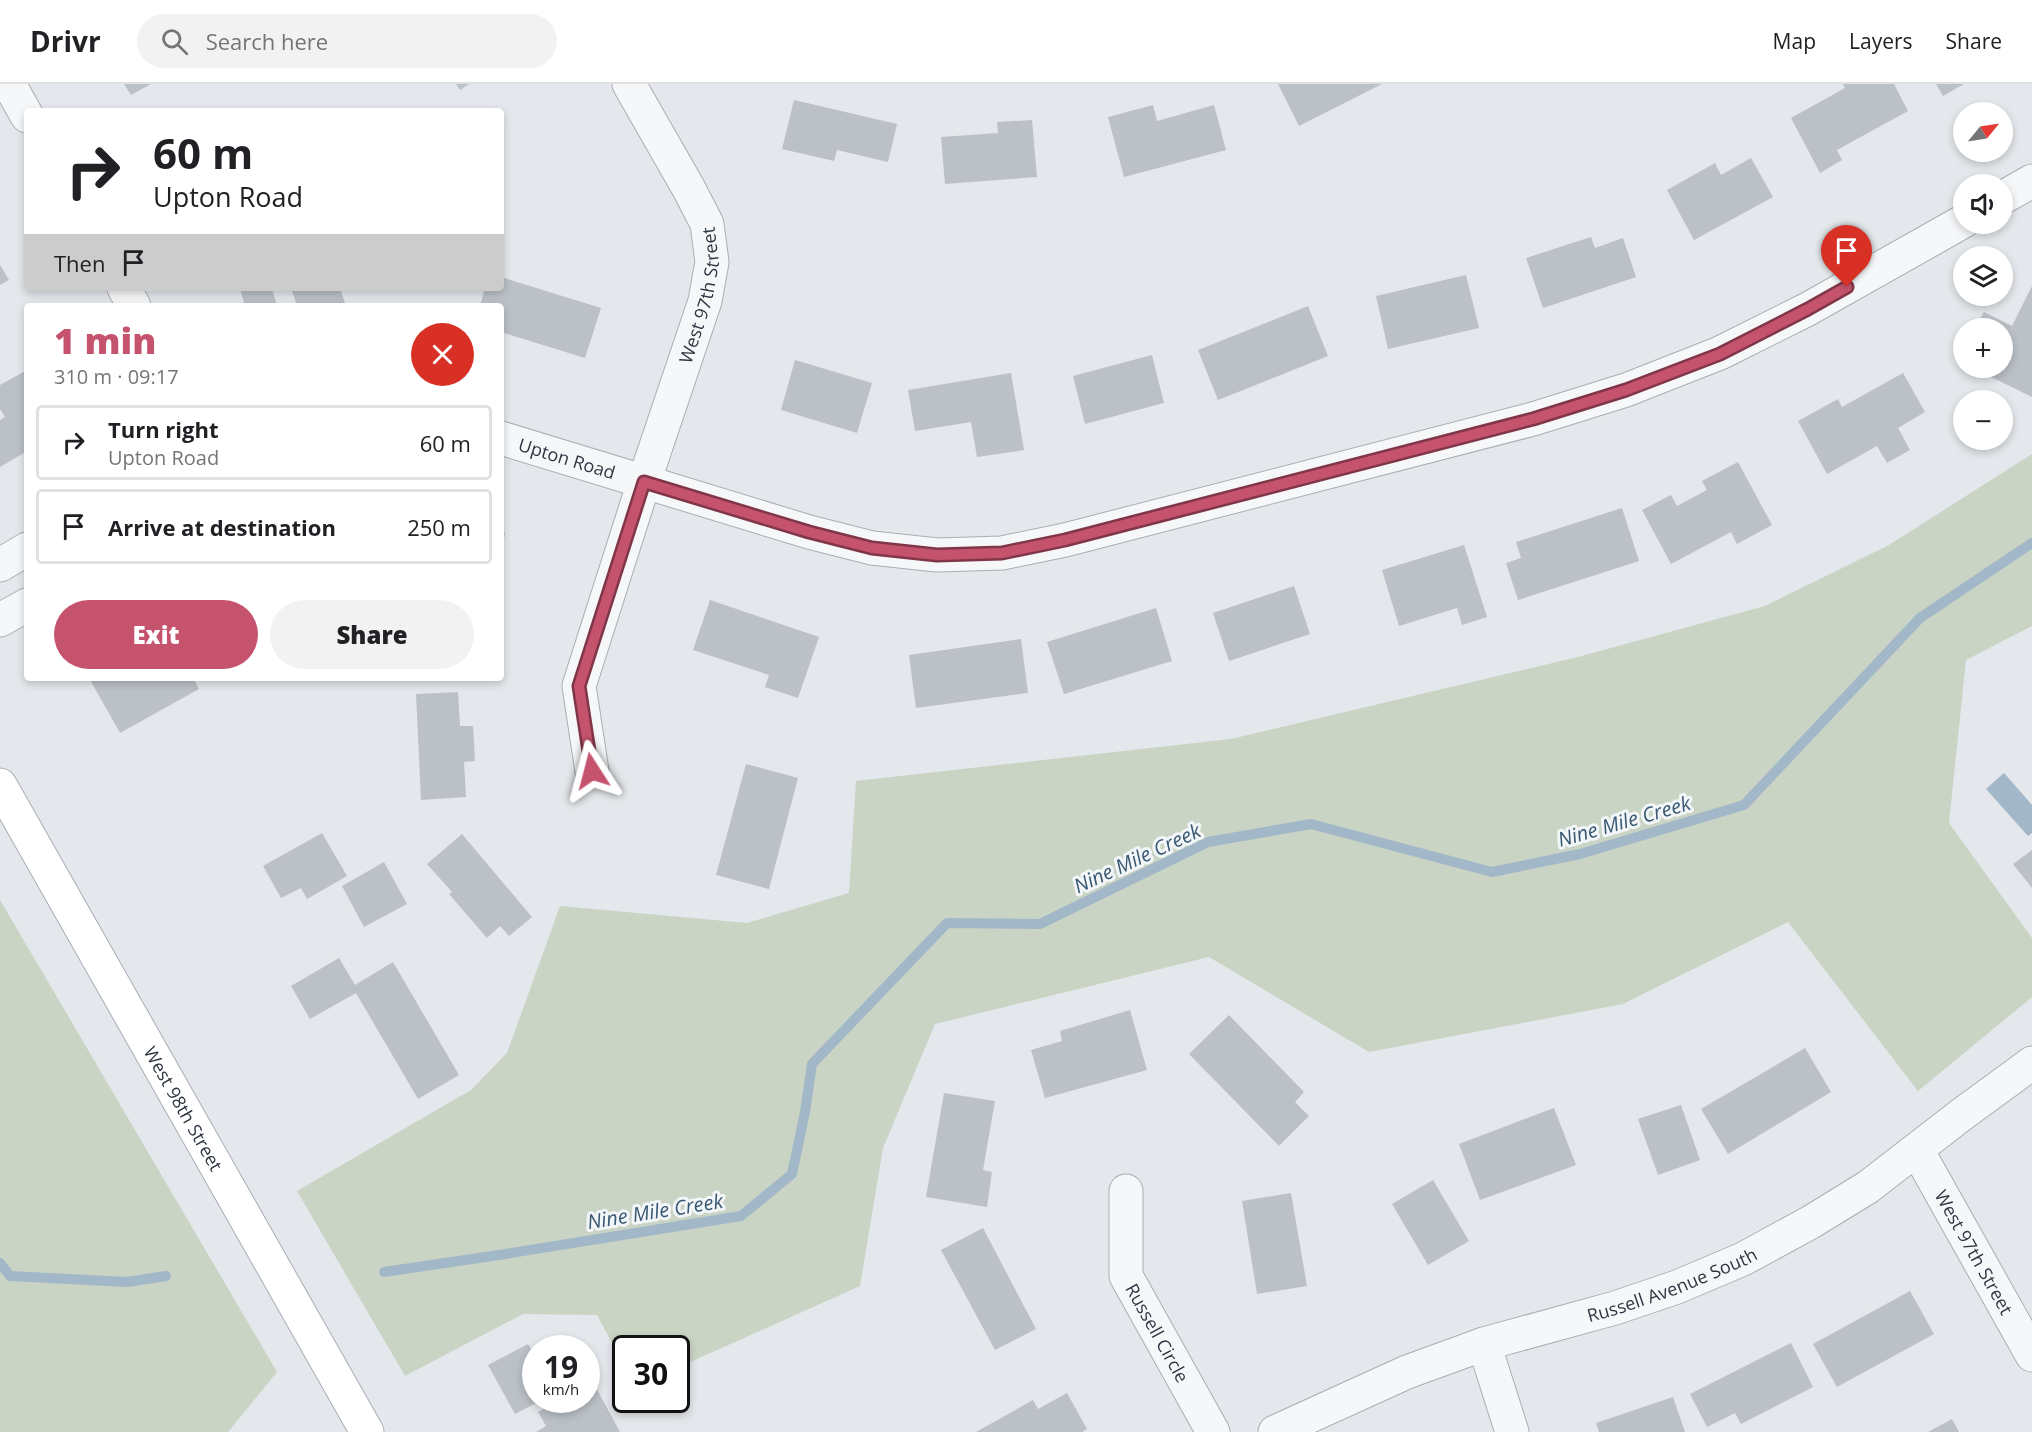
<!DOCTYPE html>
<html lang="en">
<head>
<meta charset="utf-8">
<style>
	body { margin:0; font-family:"Open Sans",sans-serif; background:#f2f2f2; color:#202124; height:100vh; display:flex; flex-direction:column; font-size:22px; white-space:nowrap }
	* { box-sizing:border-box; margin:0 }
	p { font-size:20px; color:#757577 }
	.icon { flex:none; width:33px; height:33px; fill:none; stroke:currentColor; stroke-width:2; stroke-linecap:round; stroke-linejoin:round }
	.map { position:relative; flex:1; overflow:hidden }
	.details { position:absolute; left:24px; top:219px; width:480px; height:378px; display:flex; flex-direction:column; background:#fff; border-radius:6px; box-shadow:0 3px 9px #0003 }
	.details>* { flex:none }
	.banner { position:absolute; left:24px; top:24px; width:480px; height:183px; border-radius:6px; box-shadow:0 3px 9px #0003; background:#fff; color:#202124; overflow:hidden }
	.needle { width:39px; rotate:60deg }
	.tools { position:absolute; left:1953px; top:18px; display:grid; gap:12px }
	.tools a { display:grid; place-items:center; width:60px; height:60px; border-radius:50%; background:#fff; box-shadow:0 3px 9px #0003; font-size:30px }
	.speed { position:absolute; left:522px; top:1251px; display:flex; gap:12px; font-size:30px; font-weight:700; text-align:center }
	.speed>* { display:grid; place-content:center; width:78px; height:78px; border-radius:50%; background:#fff; box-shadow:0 3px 9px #0003; line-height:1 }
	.speed small { font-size:15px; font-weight:400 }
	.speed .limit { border:3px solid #111; border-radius:9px; background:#fff; color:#111 }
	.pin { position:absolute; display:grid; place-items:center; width:51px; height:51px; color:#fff; margin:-62px -26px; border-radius:50% 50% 50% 0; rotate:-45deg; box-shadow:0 0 6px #0007 }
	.pin .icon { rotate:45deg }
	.me { position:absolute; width:66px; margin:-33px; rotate:351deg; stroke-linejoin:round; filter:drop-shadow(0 0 4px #0008) }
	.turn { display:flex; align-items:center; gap:21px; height:126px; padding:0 30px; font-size:27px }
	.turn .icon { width:78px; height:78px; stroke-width:2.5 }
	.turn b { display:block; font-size:42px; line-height:51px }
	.then { display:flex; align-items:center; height:57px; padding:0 30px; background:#0003; gap:12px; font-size:22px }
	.round { display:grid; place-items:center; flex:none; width:63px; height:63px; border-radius:32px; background:#f2f2f2 }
	.head { display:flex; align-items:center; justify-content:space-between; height:102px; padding:0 30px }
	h1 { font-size:36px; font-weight:800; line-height:45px; color:#c5536e }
	.primary-button { display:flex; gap:12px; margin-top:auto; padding:12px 30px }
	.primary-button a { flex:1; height:69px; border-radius:36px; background:#c5536e; color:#fff; font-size:24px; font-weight:800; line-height:69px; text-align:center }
	.primary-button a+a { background:#f2f2f2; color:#202124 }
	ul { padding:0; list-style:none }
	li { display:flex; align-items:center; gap:18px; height:75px; margin:0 12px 9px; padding:0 18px; border:3px solid #e0e0e0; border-radius:6px }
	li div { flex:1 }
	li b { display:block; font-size:22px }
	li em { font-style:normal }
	header { display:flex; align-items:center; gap:36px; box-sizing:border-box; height:84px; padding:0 30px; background:#fff; border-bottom:2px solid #e0e0e0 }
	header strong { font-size:28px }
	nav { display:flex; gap:33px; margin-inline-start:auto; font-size:21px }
	.search { width:420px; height:54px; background:#f2f2f2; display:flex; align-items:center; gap:15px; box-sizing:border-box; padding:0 21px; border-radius:33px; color:#757577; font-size:22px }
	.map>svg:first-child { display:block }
	.green { fill:#cad4c5 }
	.water { fill:#a2b7c7 }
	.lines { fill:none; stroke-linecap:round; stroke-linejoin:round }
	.stream { stroke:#a2b7c7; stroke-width:10 }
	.building { fill:#bbc1c7 }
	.street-casing { stroke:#a9aeb5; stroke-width:35 }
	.secondary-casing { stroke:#a9aeb5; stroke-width:35 }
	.street { stroke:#f6f7f9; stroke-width:33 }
	.secondary { stroke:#fff; stroke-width:33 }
	.route-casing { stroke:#803648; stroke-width:15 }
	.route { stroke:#c5536e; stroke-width:10 }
	.labels { text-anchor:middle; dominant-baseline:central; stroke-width:6; stroke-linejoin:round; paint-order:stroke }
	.street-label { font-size:18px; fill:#2d3642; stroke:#f3f6f8 }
	.water-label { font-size:20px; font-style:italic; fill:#395873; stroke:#f3f6f8 }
</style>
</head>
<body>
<header>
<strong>Drivr</strong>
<div class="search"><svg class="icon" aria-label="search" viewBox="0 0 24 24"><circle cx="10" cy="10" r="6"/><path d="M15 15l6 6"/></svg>Search here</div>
<nav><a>Map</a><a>Layers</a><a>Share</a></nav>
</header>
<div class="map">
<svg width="2032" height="1348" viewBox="0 0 2032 1348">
	<rect width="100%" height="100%" fill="#e4e7eb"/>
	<path class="green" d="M 2032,370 L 2032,542 L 1966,576 L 1949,739 L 2032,854 L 2032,913 L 1918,1007 L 1788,838 L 1623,920 L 1369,968 L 1209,873 L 935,940 L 883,1064 L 860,1202 L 677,1284 L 676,1264 L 626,1264 L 625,1283 L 597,1231 L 523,1230 L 405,1292 L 297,1107 L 471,1006 L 507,969 L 560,822 L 747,839 L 849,809 L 856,697 L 1231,655 L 1578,573 L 1765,522 L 1889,461 Z
		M 0,816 L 277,1288 L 228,1348 L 0,1348 Z"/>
	<path class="water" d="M 2004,689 L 2032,721 L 2032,749 L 2028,752 L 1986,705 Z"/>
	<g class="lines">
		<path class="stream" d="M 0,1179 L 10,1192 L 127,1198 L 166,1192
			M 384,1188 L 499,1171 L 741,1132 L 792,1090 L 805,1028 L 812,980 L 947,839 L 1040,840 L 1208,758 L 1311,740 L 1492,788 L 1580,770 L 1744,721 L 1920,534 L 2032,459"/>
	</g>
	<path class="building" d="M 124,0 L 151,0 L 131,11 Z
		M 456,0 L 469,0 L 460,6 Z
		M 1278,0 L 1382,0 L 1299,42 Z
		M 1843,0 L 1894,0 L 1908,27 L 1837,66 L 1842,76 L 1820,89 L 1791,34 L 1845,4 Z
		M 1936,0 L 1964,0 L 1943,12 Z
		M 794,16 L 897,40 L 888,78 L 837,66 L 834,77 L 782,65 Z
		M 1153,21 L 1157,37 L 1214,21 L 1226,66 L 1124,93 L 1108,33 Z
		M 1032,36 L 1037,93 L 945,100 L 941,53 L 998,49 L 997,38 Z
		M 1751,74 L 1773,113 L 1694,156 L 1667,106 L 1715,79 L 1721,91 Z
		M 1591,153 L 1595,164 L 1623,154 L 1636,193 L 1543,224 L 1526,174 Z
		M 0,181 L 9,196 L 0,201 Z
		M 1466,191 L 1479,244 L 1388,265 L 1376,212 Z
		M 501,193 L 601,224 L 585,274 L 501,248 L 501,222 L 480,222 L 485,204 L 501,204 Z
		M 2032,202 L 2032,313 L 1973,284 L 2002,284 L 2002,244 L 1975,244 L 1984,228 L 2012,242 Z
		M 272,204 L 277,222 L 245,222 L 240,205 Z
		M 291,204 L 340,204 L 346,222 L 297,222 Z
		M 1308,222 L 1328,272 L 1218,316 L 1198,266 Z
		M 1152,271 L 1164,319 L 1085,340 L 1073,292 Z
		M 795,276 L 872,299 L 857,349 L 781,326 Z
		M 27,286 L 27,367 L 0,383 L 0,336 L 5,333 L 0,325 L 0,301 Z
		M 1011,289 L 1024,366 L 977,373 L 971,338 L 915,347 L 908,306 Z
		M 1903,289 L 1925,328 L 1898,344 L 1910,366 L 1887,379 L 1877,362 L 1827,390 L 1798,337 L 1838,315 L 1842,323 Z
		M 1738,378 L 1772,441 L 1737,460 L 1731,448 L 1671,480 L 1642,426 L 1671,411 L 1677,422 L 1707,406 L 1702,397 Z
		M 1622,424 L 1639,477 L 1518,516 L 1506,479 L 1521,474 L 1516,458 Z
		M 501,447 L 505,448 L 502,470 L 501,470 Z
		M 1464,461 L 1487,533 L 1462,541 L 1457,524 L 1399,542 L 1382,486 Z
		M 1294,502 L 1310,550 L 1229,577 L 1213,529 Z
		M 710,516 L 819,553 L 798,614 L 765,603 L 769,591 L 693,566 Z
		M 1156,524 L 1172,577 L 1064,610 L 1047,558 Z
		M 1021,555 L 1028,609 L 916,624 L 909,571 Z
		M 89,594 L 193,594 L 199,605 L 120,649 Z
		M 458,608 L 460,642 L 473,642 L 475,677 L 464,678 L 466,713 L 421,716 L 416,610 Z
		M 746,680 L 798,694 L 769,805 L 716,791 Z
		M 322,749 L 347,792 L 307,815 L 301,804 L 281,814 L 263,782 Z
		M 462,750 L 532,833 L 509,852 L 500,842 L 487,854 L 449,810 L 452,808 L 427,780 Z
		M 2032,766 L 2032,804 L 2013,780 Z
		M 384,778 L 407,820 L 364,843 L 342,802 Z
		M 339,874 L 355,901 L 393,878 L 459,991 L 418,1015 L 356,909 L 310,935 L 291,902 Z
		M 1130,926 L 1147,986 L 1045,1014 L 1031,966 L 1062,957 L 1060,947 Z
		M 1229,931 L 1304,1008 L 1295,1018 L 1309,1032 L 1279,1062 L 1189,970 Z
		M 1805,964 L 1831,1008 L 1728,1070 L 1701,1025 Z
		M 944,1009 L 995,1017 L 983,1086 L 992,1088 L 987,1123 L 926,1113 Z
		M 1681,1021 L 1700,1076 L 1658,1091 L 1638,1035 Z
		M 1554,1024 L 1576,1081 L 1480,1116 L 1459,1060 Z
		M 1433,1096 L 1469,1157 L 1428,1181 L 1392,1120 Z
		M 1291,1109 L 1307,1202 L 1257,1210 L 1242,1117 Z
		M 983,1144 L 1036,1245 L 995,1266 L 941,1166 Z
		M 1910,1207 L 1934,1250 L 1837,1303 L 1813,1260 Z
		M 1791,1259 L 1813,1303 L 1741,1340 L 1735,1329 L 1707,1343 L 1690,1310 Z
		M 528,1260 L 536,1273 L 536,1316 L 542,1316 L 515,1330 L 488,1281 Z
		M 593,1298 L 620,1348 L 536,1348 L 546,1342 L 538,1328 L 561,1316 L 586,1316 L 586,1302 Z
		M 1067,1309 L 1087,1345 L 1082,1348 L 976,1348 L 1033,1316 L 1038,1325 Z
		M 1673,1313 L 1685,1348 L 1599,1348 L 1596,1339 Z
		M 1952,1335 L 1959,1348 L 1928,1348 Z"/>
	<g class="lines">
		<g class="street-casing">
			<g id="street">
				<path d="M 9,0 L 27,32"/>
				<path d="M 2002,114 L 2032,97"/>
				<path d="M 124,204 L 134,222"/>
				<path id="s1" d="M 501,354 L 809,448 L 872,464 L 937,471 L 1002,469 L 1065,456 L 1533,335 L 1626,306 L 1720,269 L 1808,225 L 1964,137"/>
				<path d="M 0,481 L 27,465"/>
				<path d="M 0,536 L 27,521"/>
				<path id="s2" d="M 592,687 L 579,602 L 644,398 L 705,217 L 712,178 L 707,140 L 689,105 L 629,0"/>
				<path id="s3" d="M 1917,1066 L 2032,1271"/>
				<path id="s4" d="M 1126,1107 L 1126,1192 L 1213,1348"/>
				<path d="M 1484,1260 L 1512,1348"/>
				<path id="s5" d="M 1275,1348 L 1407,1288 L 1484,1260 L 1615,1224 L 1677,1203 L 1743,1175 L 1811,1138 L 1868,1103 L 1961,1031 L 2032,979"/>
			</g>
		</g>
		<g class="secondary-casing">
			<g id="secondary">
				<path id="s6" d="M 0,701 L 367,1348"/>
			</g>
		</g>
		<use href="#street" class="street"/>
		<use href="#secondary" class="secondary"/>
	</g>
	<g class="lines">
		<g class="route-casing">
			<path id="route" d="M 592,687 L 579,602 L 644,398 L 809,448 L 872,464 L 937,471 L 1002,469 L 1065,456 L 1533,335 L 1626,306 L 1720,270 L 1808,225 L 1847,203"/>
		</g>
		<use href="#route" class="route"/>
	</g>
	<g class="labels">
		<g class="street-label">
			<text stroke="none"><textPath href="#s2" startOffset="496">West 97th Street</textPath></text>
			<text stroke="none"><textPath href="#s1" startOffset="69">Upton Road</textPath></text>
			<text stroke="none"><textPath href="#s6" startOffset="372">West 98th Street</textPath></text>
			<text stroke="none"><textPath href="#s3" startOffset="117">West 97th Street</textPath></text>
			<text stroke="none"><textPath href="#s5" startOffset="424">Russell Avenue South</textPath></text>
			<text stroke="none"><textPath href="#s4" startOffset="150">Russell Circle</textPath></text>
		</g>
		<g class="water-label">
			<text transform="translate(1624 737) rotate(-16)">Nine Mile Creek</text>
			<text transform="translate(1137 774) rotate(-25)">Nine Mile Creek</text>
			<text transform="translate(655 1127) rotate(-9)">Nine Mile Creek</text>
		</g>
	</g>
</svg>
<div class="tools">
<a><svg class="needle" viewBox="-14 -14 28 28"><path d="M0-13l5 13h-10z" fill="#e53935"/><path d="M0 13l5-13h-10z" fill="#757577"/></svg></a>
<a><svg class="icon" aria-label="sound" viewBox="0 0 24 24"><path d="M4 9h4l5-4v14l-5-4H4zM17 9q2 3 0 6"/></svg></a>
<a><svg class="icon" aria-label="layers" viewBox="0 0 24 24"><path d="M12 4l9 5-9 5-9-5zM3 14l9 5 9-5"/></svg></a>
<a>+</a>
<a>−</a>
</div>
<div class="speed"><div>19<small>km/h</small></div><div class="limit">30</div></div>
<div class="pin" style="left:1847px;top:203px;background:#d93025"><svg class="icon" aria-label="arrive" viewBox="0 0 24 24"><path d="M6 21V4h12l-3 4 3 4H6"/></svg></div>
<svg class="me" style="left:592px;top:687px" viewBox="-20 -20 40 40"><path d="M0-17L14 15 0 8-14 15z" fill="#c5536e" stroke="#fff" stroke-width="4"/></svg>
<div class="banner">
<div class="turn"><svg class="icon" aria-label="right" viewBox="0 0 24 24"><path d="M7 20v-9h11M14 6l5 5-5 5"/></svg><div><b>60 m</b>Upton Road</div></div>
<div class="then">Then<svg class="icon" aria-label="arrive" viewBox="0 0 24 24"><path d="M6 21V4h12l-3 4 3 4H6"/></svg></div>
</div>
<section class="details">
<div class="head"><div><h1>1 min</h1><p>310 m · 09:17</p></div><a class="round" style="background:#d93025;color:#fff"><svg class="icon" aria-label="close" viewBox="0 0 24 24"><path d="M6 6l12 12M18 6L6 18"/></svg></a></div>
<ul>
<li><svg class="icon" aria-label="right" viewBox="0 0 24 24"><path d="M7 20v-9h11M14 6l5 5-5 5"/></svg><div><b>Turn right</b><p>Upton Road</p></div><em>60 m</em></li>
<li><svg class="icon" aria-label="arrive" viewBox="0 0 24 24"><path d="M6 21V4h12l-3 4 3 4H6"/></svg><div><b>Arrive at destination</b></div><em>250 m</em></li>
</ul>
<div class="primary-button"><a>Exit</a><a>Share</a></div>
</section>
</div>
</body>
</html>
